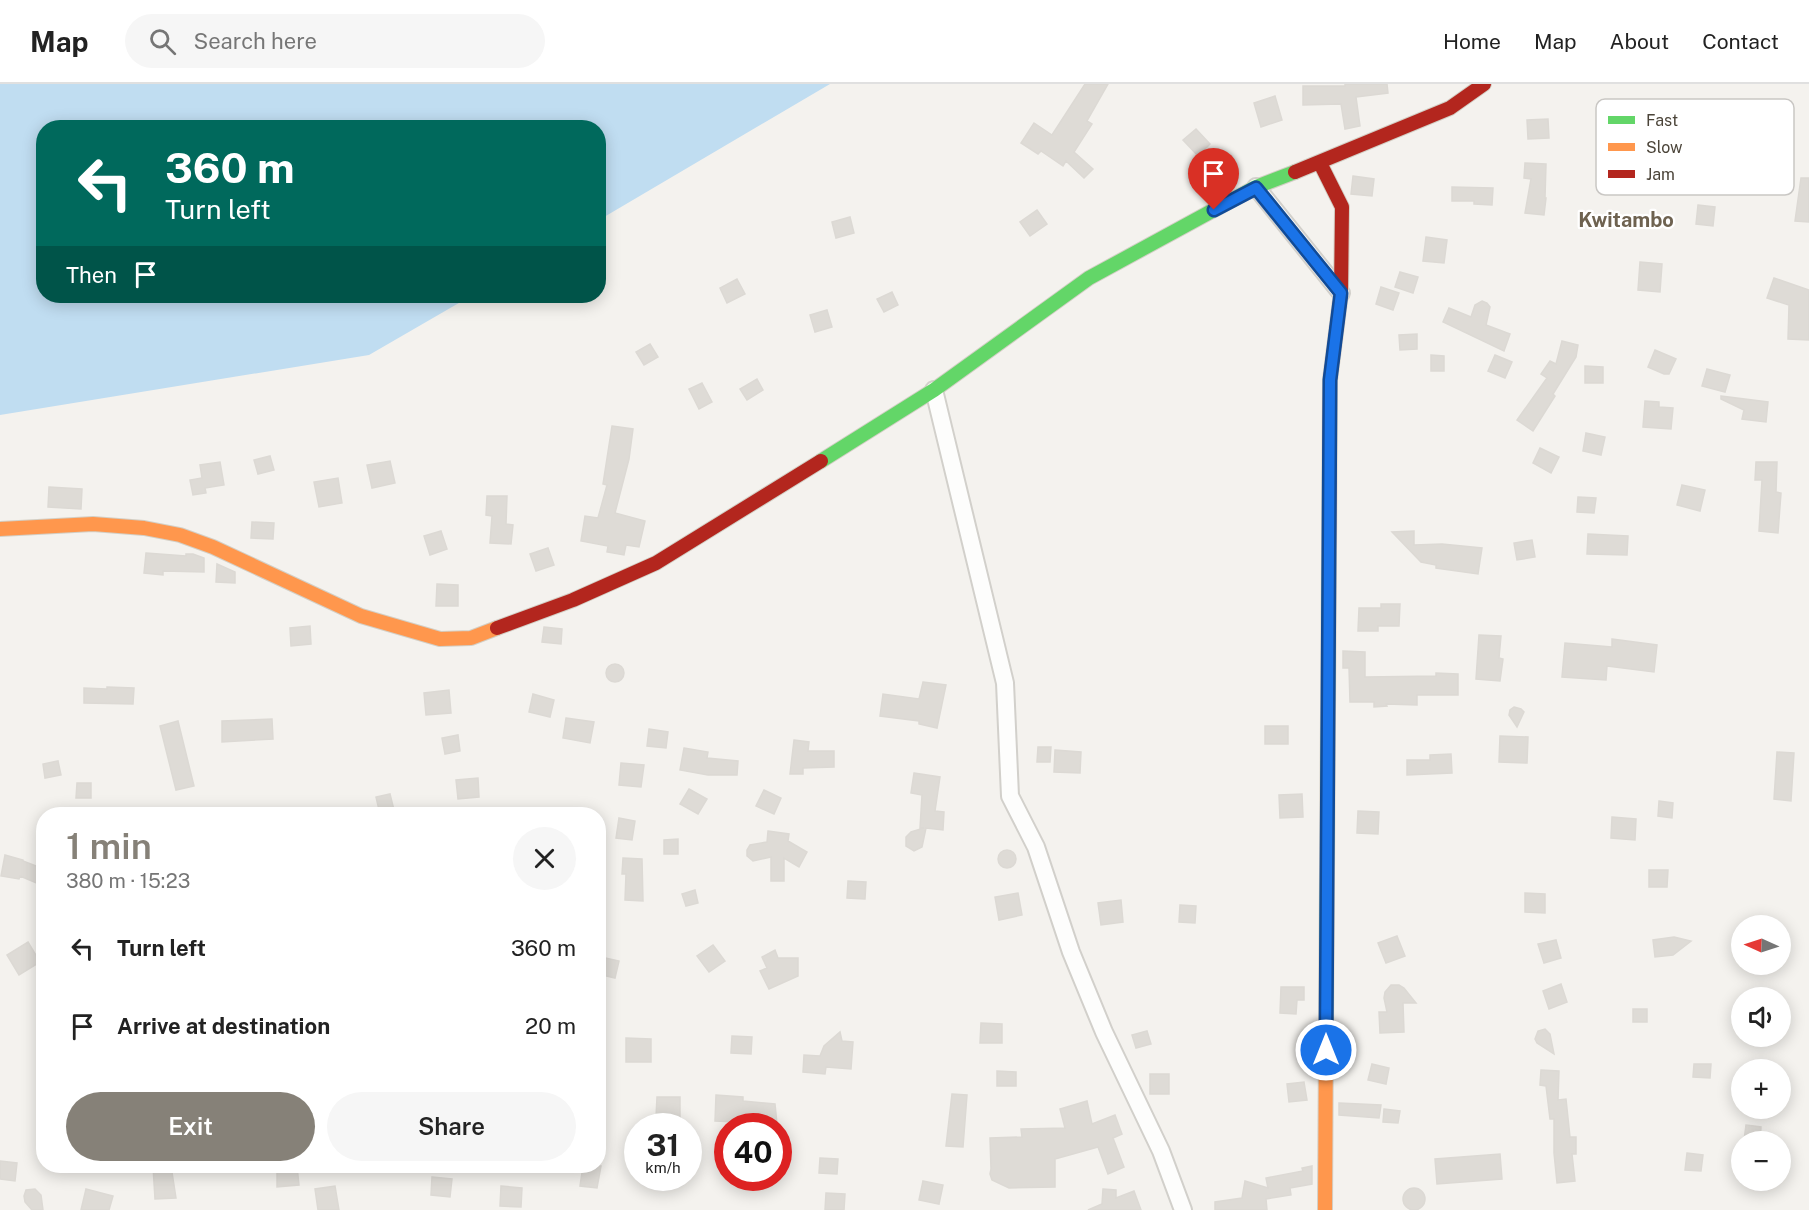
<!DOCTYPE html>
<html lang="en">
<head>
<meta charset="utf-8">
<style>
	body { margin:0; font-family:"Public Sans",sans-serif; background:#f6f6f6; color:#222; height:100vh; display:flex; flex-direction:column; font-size:22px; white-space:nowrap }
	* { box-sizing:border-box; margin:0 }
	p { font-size:20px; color:#767676 }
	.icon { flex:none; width:33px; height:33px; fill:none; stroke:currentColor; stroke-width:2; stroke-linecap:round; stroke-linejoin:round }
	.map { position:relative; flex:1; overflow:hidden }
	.details { position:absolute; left:36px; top:723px; width:570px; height:366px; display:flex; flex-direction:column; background:#fff; border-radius:24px; box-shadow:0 3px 15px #0003 }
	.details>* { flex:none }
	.banner { position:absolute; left:36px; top:36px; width:570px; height:183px; border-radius:24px; box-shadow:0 3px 15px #0003; background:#00695c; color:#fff; overflow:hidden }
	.needle { width:39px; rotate:273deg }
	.tools { position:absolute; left:1731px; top:831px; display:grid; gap:12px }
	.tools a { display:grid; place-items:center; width:60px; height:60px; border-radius:50%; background:#fff; box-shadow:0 3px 15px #0003; font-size:30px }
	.speed { position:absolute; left:624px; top:1029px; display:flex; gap:12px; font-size:30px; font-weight:700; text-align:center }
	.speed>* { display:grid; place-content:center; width:78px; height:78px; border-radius:50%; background:#fff; box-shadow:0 3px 15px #0003; line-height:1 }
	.speed small { font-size:15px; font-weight:400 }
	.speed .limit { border:9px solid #d22; background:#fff; color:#111 }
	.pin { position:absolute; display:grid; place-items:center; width:51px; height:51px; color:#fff; margin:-62px -26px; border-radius:50% 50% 50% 0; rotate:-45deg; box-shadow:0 0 6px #0007 }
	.pin .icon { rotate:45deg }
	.me { position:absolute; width:66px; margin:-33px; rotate:0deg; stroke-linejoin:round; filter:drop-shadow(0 0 4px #0008) }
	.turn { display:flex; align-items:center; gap:21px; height:126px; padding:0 30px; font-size:27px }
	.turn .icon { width:78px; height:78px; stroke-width:2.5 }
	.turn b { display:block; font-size:42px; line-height:51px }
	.then { display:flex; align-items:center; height:57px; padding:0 30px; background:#0003; gap:12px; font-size:22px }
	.round { display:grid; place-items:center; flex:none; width:63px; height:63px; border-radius:32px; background:#f6f6f6 }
	.headline { display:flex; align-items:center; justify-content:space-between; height:102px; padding:0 30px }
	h1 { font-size:36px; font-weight:600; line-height:45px; color:#868178 }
	.cta { display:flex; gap:12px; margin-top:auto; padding:12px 30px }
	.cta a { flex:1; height:69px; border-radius:36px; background:#868178; color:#fff; font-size:24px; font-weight:600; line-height:69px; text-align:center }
	.cta a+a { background:#f6f6f6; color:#222 }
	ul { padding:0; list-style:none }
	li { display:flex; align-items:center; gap:18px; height:78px; padding:0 30px }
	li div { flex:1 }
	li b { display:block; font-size:22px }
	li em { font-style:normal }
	header { display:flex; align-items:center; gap:36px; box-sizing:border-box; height:84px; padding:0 30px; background:#fff; border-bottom:2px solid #e0e0e0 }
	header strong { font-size:28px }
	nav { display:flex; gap:33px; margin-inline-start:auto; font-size:21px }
	.search { width:420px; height:54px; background:#f6f6f6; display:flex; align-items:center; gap:15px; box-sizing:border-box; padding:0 21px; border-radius:33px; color:#767676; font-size:22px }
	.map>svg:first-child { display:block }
	.water { fill:#c0ddf1 }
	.building { fill:#dedbd6; stroke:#dcd9d4; stroke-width:1.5 }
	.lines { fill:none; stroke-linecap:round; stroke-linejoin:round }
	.street-casing { stroke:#d2d0cb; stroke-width:20 }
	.fast-casing { stroke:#d3cfc5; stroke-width:16 }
	.slow-casing { stroke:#d3cfc5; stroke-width:16 }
	.jam-casing { stroke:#d3cfc5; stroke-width:16 }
	.street { stroke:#fdfdfc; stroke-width:16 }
	.fast { stroke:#63d668; stroke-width:14 }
	.slow { stroke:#ff974d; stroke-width:14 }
	.jam { stroke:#b3261e; stroke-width:14 }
	.route-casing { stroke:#114b97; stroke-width:15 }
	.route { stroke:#1a73e8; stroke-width:10 }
	.labels { text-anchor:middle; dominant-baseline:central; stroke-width:4.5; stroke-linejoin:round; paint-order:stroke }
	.quarter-label { font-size:20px; font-weight:bold; fill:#6e6250; stroke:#fff }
	.key { fill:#fff; stroke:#c9c7c4; stroke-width:1.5 }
	.key-label { font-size:16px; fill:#4b4439 }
</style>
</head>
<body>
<header>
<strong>Map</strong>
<div class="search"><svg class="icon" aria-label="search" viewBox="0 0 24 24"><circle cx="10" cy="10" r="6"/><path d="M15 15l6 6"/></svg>Search here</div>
<nav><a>Home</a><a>Map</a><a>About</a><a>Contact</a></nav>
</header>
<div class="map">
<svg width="1809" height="1126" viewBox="0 0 1809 1126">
	<rect width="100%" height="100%" fill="#f4f2ee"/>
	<path class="water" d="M 0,0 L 830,0 L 599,136 L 598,44 L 44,44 L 44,212 L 471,212 L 369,271 L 0,331 Z"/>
	<path class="building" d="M 1085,0 L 1108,0 L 1087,37 L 1092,40 L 1074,68 L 1093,85 L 1084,94 L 1066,77 L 1063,82 L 1041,67 L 1038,70 L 1021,59 L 1034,39 L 1052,51 Z
		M 1345,0 L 1387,0 L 1388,9 L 1356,13 L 1360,42 L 1345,45 L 1341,20 L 1303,21 L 1303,2 L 1345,2 Z
		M 1275,12 L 1282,36 L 1261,43 L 1254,19 Z
		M 1548,35 L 1549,54 L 1528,55 L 1527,36 Z
		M 1196,45 L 1210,60 L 1198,72 L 1183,56 Z
		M 1525,79 L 1546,80 L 1545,114 L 1546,114 L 1544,131 L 1525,129 L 1531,95 L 1524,94 Z
		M 1353,92 L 1374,95 L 1372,112 L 1351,110 Z
		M 1801,94 L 1809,94 L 1809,138 L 1795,137 Z
		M 1452,103 L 1493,104 L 1492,121 L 1474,120 L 1474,117 L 1452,117 Z
		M 1698,121 L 1715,123 L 1713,142 L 1696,140 Z
		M 1037,126 L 1047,140 L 1030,152 L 1020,138 Z
		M 850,133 L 854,149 L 836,154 L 832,138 Z
		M 1426,153 L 1447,156 L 1444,179 L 1423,177 Z
		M 1640,178 L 1662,180 L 1660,208 L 1638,206 Z
		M 1400,188 L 1418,193 L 1413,209 L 1395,203 Z
		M 1774,194 L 1809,206 L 1809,256 L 1788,255 L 1789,221 L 1767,214 Z
		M 737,195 L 745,210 L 727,219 L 720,204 Z
		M 1381,203 L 1399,209 L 1393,226 L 1376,220 Z
		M 892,208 L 898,221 L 884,228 L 877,215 Z
		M 1482,217 L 1487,219 L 1490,223 L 1486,241 L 1510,250 L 1504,267 L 1443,238 L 1449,224 L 1471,233 L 1475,221 Z
		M 827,226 L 832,243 L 815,248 L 810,231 Z
		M 1417,250 L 1417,265 L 1400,266 L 1399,251 Z
		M 1562,257 L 1578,261 L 1576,273 L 1553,310 L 1555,312 L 1533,347 L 1517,336 L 1547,294 L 1541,290 L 1550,277 L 1556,280 Z
		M 650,260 L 658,273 L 644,281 L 636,268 Z
		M 1655,266 L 1676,275 L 1669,290 L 1664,290 L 1648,283 Z
		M 1431,271 L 1444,272 L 1444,287 L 1431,287 Z
		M 1495,271 L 1512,278 L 1505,294 L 1488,287 Z
		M 1585,282 L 1603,283 L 1603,299 L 1585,299 Z
		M 1707,285 L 1730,291 L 1725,308 L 1702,302 Z
		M 757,295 L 763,306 L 747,316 L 740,305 Z
		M 702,299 L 712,318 L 699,325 L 689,305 Z
		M 1721,312 L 1768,318 L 1766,338 L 1742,335 L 1744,326 L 1721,315 Z
		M 1645,317 L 1659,318 L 1659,323 L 1673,324 L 1671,345 L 1643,343 Z
		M 612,342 L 633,345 L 629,375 L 615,429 L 645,437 L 639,463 L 626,461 L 624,471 L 607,468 L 608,462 L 581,457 L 585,432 L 598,434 L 607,401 L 603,400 Z
		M 1586,349 L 1605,353 L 1601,371 L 1583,367 Z
		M 1540,364 L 1559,373 L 1551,389 L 1533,379 Z
		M 270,372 L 274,386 L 258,390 L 254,376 Z
		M 390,377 L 395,399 L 372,404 L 367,381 Z
		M 220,378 L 224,401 L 205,404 L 206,409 L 193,411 L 190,396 L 202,394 L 200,381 Z
		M 1756,378 L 1777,378 L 1776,408 L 1781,409 L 1778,449 L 1759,447 L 1762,396 L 1755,396 Z
		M 338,394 L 342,419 L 319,423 L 314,398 Z
		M 1682,401 L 1705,406 L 1700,427 L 1677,421 Z
		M 49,403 L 82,405 L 81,425 L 48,423 Z
		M 487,412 L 507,412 L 506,440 L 513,441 L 511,460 L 490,459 L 492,432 L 486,431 Z
		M 1578,413 L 1596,414 L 1594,429 L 1577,428 Z
		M 252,438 L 274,439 L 273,455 L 251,454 Z
		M 441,447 L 447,465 L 430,471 L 424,452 Z
		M 1414,447 L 1414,461 L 1442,460 L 1482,464 L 1478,490 L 1436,484 L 1436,481 L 1421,478 L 1392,448 Z
		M 1588,450 L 1628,452 L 1627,471 L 1587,470 Z
		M 1532,456 L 1535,473 L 1517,476 L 1514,459 Z
		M 548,464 L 554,481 L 536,487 L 530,470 Z
		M 146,469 L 186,472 L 186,470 L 193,470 L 204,474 L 204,488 L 163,487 L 163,491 L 144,489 Z
		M 217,480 L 235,488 L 235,499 L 216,498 Z
		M 437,500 L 458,501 L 458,522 L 436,522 Z
		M 1381,520 L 1400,520 L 1399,542 L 1378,542 L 1378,547 L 1358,547 L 1359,524 L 1381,524 Z
		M 310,542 L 311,560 L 291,562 L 290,544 Z
		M 544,543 L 562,545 L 561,560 L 542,558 Z
		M 1479,551 L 1501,552 L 1499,574 L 1503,575 L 1500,597 L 1476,595 Z
		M 1612,555 L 1657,561 L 1654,588 L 1607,582 L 1606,596 L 1562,593 L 1565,559 L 1612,563 Z
		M 1343,567 L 1365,568 L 1365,593 L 1436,592 L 1436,589 L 1458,590 L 1458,611 L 1417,611 L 1417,621 L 1386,620 L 1387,622 L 1374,623 L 1374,618 L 1350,618 L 1349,584 L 1343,584 Z
		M606 589a9 9 0 1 1 18 0a9 9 0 1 1-18 0Z
		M 923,598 L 946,601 L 937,644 L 919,640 L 919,637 L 880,632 L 883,610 L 919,615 Z
		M 107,603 L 134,604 L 133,620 L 84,619 L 84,604 L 107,605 Z
		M 449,606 L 451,629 L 426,631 L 424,609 Z
		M 533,610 L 554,616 L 550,633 L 529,628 Z
		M 1514,623 L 1521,625 L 1524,628 L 1517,643 L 1509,631 L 1510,626 Z
		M 566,634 L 594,638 L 590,659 L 563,654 Z
		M 272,635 L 273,655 L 222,658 L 222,637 Z
		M 178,637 L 194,702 L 176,706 L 160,642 Z
		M 1265,642 L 1288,642 L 1288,660 L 1265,660 Z
		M 649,645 L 668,648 L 666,664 L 647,662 Z
		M 458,651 L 460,667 L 445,670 L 442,654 Z
		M 1500,652 L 1528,653 L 1527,679 L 1499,678 Z
		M 794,656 L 809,658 L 808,667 L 834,667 L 834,683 L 803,684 L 803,690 L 790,690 Z
		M 1038,663 L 1051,663 L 1050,678 L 1037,678 Z
		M 684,664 L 708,668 L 707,674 L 738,677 L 737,691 L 708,691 L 680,686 Z
		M 1055,666 L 1081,668 L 1080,689 L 1054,688 Z
		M 1777,668 L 1794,669 L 1791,717 L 1774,715 Z
		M 1451,670 L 1452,689 L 1407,691 L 1407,676 L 1430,676 L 1430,671 Z
		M 58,677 L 61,691 L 45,694 L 43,680 Z
		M 621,679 L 644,681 L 641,703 L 619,701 Z
		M 914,689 L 940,693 L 935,727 L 944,728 L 943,746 L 926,744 L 922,763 L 914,767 L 906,762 L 906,753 L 911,748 L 924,744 L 920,744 L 922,711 L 911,709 Z
		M 478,694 L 479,713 L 458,715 L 456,696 Z
		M 77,699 L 91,699 L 91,714 L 76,714 Z
		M 689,705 L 707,715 L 698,730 L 680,720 Z
		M 764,706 L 781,714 L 774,730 L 756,722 Z
		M 390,710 L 395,730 L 380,730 L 376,713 Z
		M 1302,710 L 1303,733 L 1280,734 L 1279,711 Z
		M 1659,717 L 1673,719 L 1672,734 L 1658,732 Z
		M 1358,727 L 1379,728 L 1378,750 L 1357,749 Z
		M 1612,733 L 1636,735 L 1635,756 L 1611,754 Z
		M 619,734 L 635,737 L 632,756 L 616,754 Z
		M 768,747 L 789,750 L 788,757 L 807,768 L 799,783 L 784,774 L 784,797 L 771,797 L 771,773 L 753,777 L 747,772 L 747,766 L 750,761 L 767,758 Z
		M 678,755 L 678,770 L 664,770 L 664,756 Z
		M998 775a9 9 0 1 1 18 0a9 9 0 1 1-18 0Z
		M 5,771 L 23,776 L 23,777 L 44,785 L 44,802 L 20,792 L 19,795 L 1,792 Z
		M 623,774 L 642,775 L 643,817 L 625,816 L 626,790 L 622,790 Z
		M 1649,786 L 1668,786 L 1667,803 L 1649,803 Z
		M 848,797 L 866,798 L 865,815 L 847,814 Z
		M 695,806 L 698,819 L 686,822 L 682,810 Z
		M 1018,809 L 1022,831 L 999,836 L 995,813 Z
		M 1525,809 L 1545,810 L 1545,829 L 1525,828 Z
		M 1121,816 L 1123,838 L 1101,841 L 1098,819 Z
		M 1180,821 L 1196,822 L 1195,839 L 1179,838 Z
		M 1397,852 L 1405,872 L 1386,879 L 1378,859 Z
		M 1674,853 L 1691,857 L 1673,871 L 1655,873 L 1653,856 Z
		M 1556,856 L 1561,874 L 1544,879 L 1538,860 Z
		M 28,858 L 40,878 L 19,891 L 7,871 Z
		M 713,861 L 725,877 L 709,888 L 697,872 Z
		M 775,866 L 778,874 L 798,874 L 798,892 L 769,905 L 760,887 L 767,884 L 762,873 Z
		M 601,873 L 619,877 L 615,894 L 598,890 Z
		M 1561,900 L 1567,918 L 1549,925 L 1543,907 Z
		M 1391,901 L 1399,901 L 1404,904 L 1416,919 L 1403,919 L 1404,948 L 1380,949 L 1379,928 L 1387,928 L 1384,914 L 1385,908 Z
		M 1281,903 L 1304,903 L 1304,916 L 1297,916 L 1296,930 L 1280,929 Z
		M 1633,925 L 1647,925 L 1647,938 L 1633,938 Z
		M 981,939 L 1002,940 L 1002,959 L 980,959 Z
		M 1545,945 L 1550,950 L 1554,970 L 1537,959 L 1535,955 L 1538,947 Z
		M 1147,947 L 1151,960 L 1136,964 L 1132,951 Z
		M 840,948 L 842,957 L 853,958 L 851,985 L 826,983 L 825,990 L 803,988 L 804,971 L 820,972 L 824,962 Z
		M 732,952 L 752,953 L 751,970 L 731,969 Z
		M 626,954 L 651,955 L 651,978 L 626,978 Z
		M 1372,980 L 1389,984 L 1386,1000 L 1368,996 Z
		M 1694,980 L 1711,980 L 1710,994 L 1693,993 Z
		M 1541,986 L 1559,987 L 1558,1016 L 1566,1015 L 1570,1053 L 1576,1053 L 1576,1070 L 1572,1070 L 1575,1097 L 1557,1099 L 1554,1069 L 1554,1035 L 1550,1035 L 1546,1002 L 1540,1001 Z
		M 997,987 L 1016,988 L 1016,1002 L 997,1002 Z
		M 1150,990 L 1169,990 L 1169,1010 L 1150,1010 Z
		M 1304,998 L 1307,1016 L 1289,1018 L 1287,1000 Z
		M 952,1010 L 967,1011 L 963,1063 L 946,1062 Z
		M 716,1011 L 743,1013 L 743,1017 L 775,1020 L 777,1040 L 715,1037 Z
		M 657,1013 L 680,1013 L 680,1034 L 656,1033 Z
		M 1087,1017 L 1092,1040 L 1115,1031 L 1122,1050 L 1113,1054 L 1124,1083 L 1108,1090 L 1098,1063 L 1055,1075 L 1055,1103 L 1009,1104 L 992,1096 L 990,1090 L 991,1085 L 990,1054 L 1022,1053 L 1021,1045 L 1065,1044 L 1060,1025 Z
		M 1339,1019 L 1381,1021 L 1379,1034 L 1339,1031 Z
		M 1384,1025 L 1400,1027 L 1398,1039 L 1383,1038 Z
		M 1746,1041 L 1761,1043 L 1760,1058 L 1744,1056 Z
		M 1687,1069 L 1703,1071 L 1701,1087 L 1685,1086 Z
		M 1500,1070 L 1502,1095 L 1437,1100 L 1435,1075 Z
		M 820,1074 L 838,1075 L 837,1090 L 819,1089 Z
		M 0,1077 L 17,1079 L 15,1097 L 0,1095 Z
		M 153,1082 L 171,1082 L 176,1114 L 155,1115 Z
		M 277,1082 L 297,1082 L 299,1101 L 277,1103 Z
		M 583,1082 L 601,1082 L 597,1104 L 580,1102 Z
		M 1312,1082 L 1312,1100 L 1290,1104 L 1291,1111 L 1266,1115 L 1267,1126 L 1215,1126 L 1215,1118 L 1242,1114 L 1245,1097 L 1268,1104 L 1266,1094 L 1303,1087 L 1302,1084 Z
		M 432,1093 L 452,1095 L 450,1113 L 431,1111 Z
		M 923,1097 L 943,1101 L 939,1120 L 919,1116 Z
		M 335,1102 L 339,1126 L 318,1126 L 315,1105 Z
		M 501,1102 L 522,1104 L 521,1123 L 500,1122 Z
		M1403 1115a11 11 0 1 1 22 0a11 11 0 1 1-22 0Z
		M 35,1105 L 41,1111 L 43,1126 L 32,1126 L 25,1118 L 24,1112 L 26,1106 Z
		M 86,1105 L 113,1112 L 109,1126 L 81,1126 Z
		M 1103,1105 L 1116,1106 L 1116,1114 L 1134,1107 L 1141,1126 L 1088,1126 L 1102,1120 Z
		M 826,1109 L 845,1110 L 844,1126 L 825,1126 Z"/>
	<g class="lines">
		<g class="street-casing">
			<path id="street" d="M 1256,103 L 1341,209
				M 934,306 L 1005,599 L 1010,712 L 1036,763 L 1071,868 L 1104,948 L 1161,1067 L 1183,1126"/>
		</g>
		<g class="fast-casing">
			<path id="fast" d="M 821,377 L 934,306 L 1089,194 L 1256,103 L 1295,88
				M 1326,949 L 1329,468"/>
		</g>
		<g class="slow-casing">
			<path id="slow" d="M 0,445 L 93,440 L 144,444 L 180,451 L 213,463 L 361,532 L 440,555 L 471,554 L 497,544
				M 1325,1126 L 1326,949"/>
		</g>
		<g class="jam-casing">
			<path id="jam" d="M 1320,79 L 1342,123 L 1341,209 L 1330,296 L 1329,468
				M 1295,88 L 1450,24 L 1484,0
				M 497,544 L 573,516 L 656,479 L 821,377"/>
		</g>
		<use href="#street" class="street"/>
		<use href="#fast" class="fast"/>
		<use href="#slow" class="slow"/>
		<use href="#jam" class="jam"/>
	</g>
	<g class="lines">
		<g class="route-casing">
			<path id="route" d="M 1214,126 L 1256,104 L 1341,209 L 1330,296 L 1326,966"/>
		</g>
		<use href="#route" class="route"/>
	</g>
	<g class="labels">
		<g class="quarter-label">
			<text x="1626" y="136">Kwitambo</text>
		</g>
	</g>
	<rect x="1596" y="15" width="198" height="96" rx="9" class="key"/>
	<rect x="1608" y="32" width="27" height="8" fill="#63d668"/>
	<rect x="1608" y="59" width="27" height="8" fill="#ff974d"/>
	<rect x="1608" y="86" width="27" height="8" fill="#b3261e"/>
	<g class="key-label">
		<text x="1646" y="42">Fast</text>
		<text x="1646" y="69">Slow</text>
		<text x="1646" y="96">Jam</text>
	</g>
</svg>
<div class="tools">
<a><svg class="needle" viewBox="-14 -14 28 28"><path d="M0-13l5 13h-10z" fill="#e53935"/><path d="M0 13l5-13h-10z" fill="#767676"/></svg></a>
<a><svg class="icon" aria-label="sound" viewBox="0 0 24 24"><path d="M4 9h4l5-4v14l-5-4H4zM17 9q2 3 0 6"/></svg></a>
<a>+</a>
<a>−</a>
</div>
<div class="speed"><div>31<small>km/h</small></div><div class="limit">40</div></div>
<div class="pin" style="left:1214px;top:126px;background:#d93025"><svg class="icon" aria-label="arrive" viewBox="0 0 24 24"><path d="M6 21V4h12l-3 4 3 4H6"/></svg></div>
<svg class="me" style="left:1326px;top:966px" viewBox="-20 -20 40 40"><circle r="17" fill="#1a73e8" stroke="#fff" stroke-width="3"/><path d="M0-11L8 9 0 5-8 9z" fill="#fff"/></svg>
<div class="banner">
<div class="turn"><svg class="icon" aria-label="left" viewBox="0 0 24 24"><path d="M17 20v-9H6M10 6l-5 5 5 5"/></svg><div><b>360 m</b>Turn left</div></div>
<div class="then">Then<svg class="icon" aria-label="arrive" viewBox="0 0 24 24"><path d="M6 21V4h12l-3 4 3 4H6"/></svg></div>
</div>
<section class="details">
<div class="headline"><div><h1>1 min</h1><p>380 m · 15:23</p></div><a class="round"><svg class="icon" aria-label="close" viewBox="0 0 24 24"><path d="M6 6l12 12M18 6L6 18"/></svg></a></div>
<ul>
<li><svg class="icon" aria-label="left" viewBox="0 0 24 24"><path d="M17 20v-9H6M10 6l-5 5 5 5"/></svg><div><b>Turn left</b></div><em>360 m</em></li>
<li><svg class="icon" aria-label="arrive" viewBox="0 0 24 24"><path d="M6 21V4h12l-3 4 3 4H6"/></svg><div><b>Arrive at destination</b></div><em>20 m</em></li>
</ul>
<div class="cta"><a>Exit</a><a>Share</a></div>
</section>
</div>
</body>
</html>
